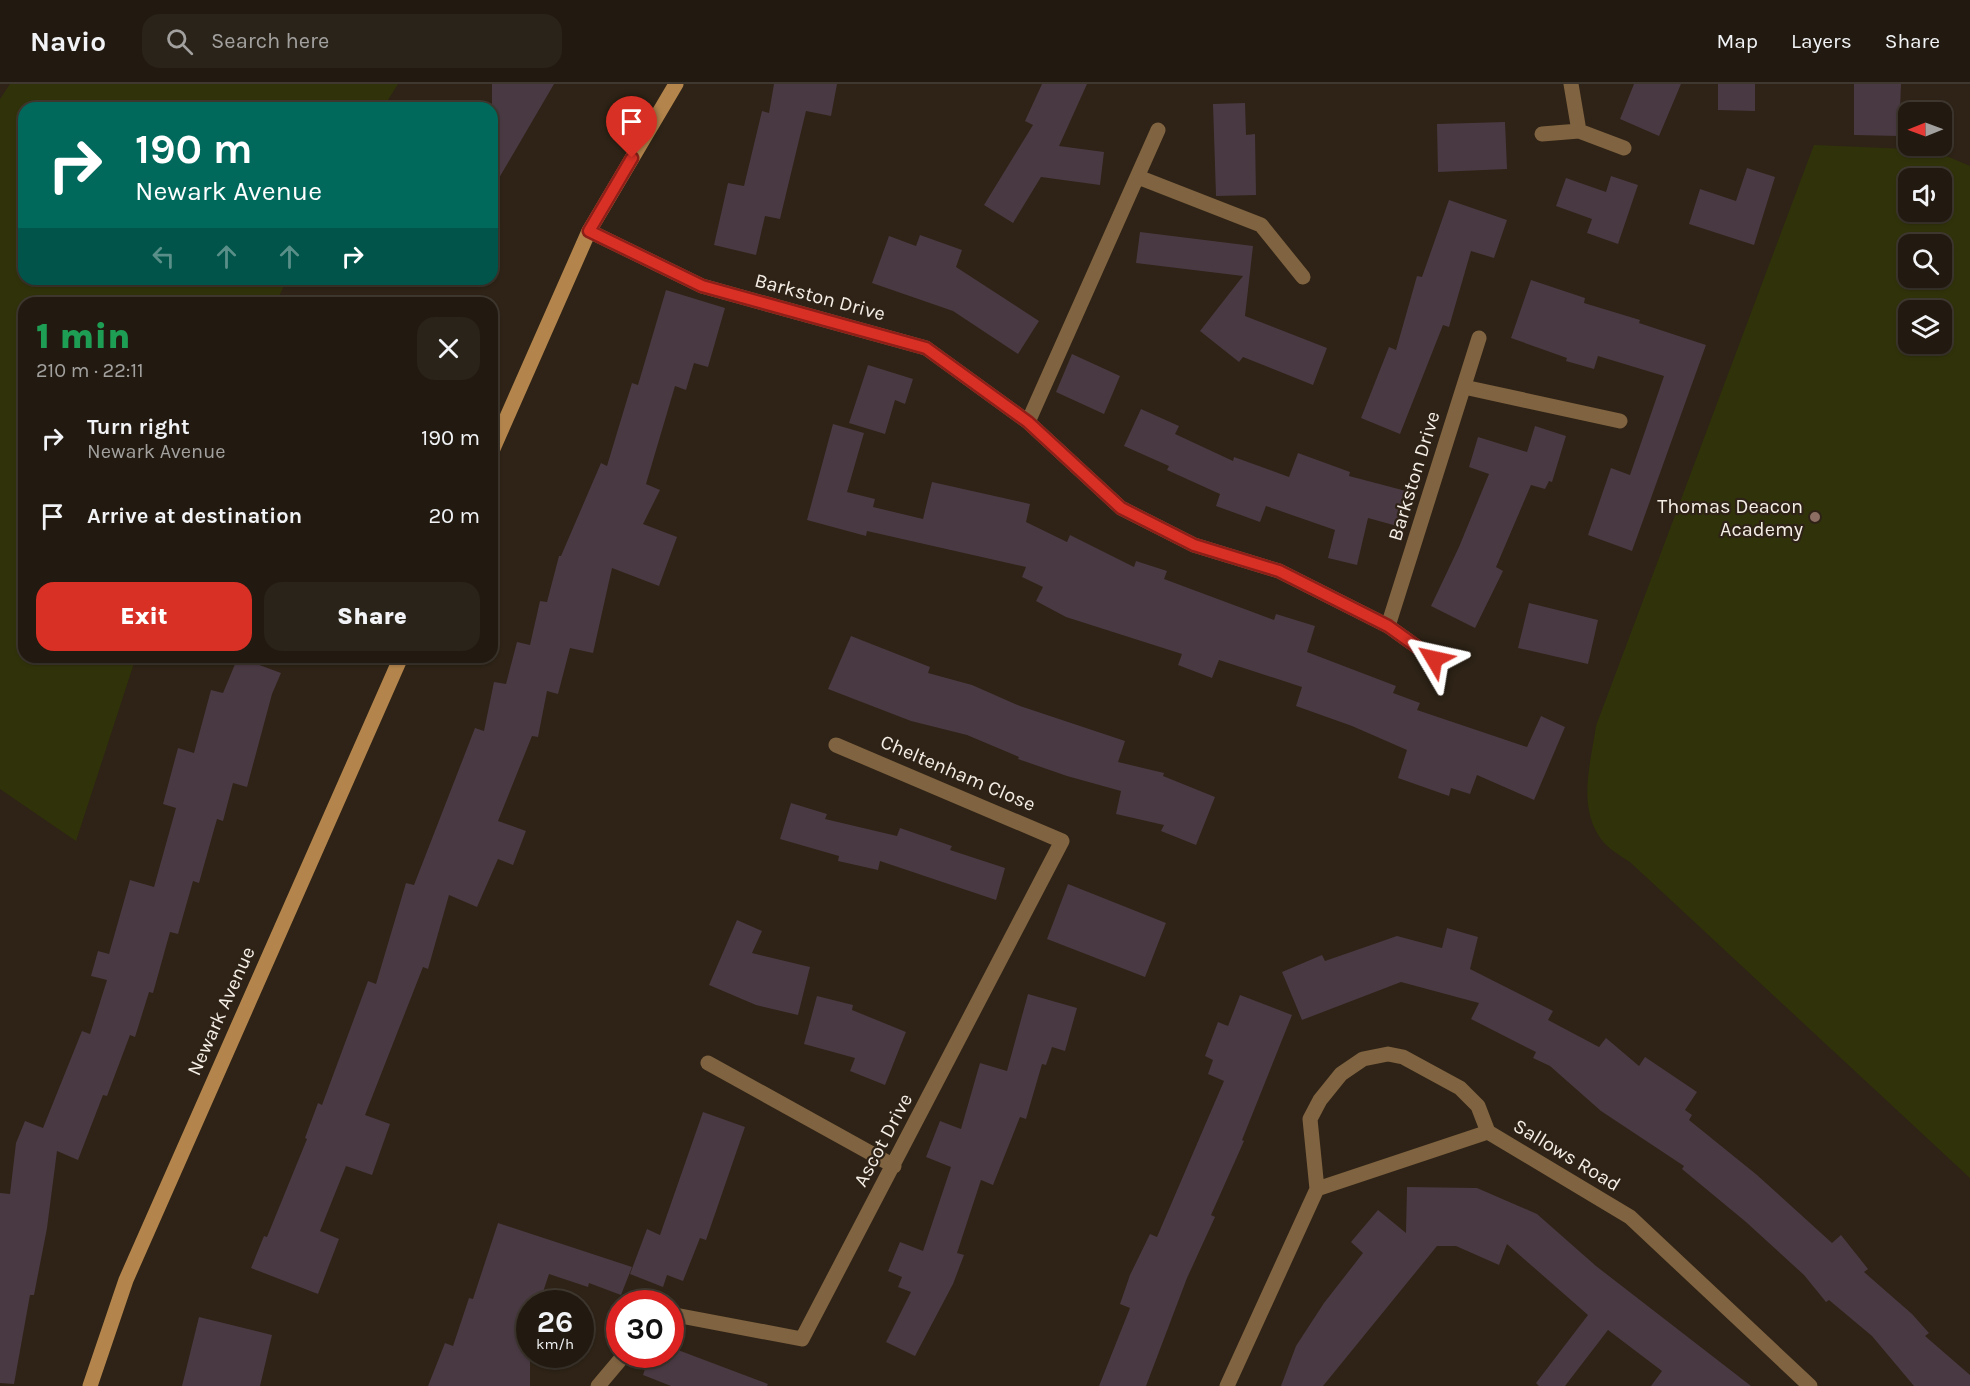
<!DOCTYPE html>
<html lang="en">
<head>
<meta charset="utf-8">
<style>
	body { margin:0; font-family:Karla,sans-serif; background:#2a2319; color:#f1f3f6; height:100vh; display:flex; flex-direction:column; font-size:22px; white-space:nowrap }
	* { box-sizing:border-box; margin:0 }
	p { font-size:20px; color:#a2a19f }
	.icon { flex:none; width:33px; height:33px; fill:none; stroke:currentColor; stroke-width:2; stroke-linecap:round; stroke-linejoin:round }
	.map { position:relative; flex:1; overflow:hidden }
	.panel { position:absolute; left:18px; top:213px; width:480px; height:366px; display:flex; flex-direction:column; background:#221a10; border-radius:18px; box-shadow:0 2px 4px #0004,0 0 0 2px #3f3830 }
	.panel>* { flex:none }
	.hud { position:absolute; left:18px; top:18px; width:480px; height:183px; border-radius:18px; box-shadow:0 2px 4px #0004,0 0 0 2px #3f3830; background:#00695c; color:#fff; overflow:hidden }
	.needle { width:39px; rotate:269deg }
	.tools { position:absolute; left:1898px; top:18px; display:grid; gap:12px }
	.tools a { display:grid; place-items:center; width:54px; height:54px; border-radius:12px; background:#221a10; box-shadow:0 2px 4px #0004,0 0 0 2px #3f3830; font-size:30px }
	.speed { position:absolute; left:516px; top:1206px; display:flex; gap:12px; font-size:30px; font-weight:700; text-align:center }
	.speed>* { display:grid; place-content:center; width:78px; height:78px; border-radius:50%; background:#221a10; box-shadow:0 2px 4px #0004,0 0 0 2px #3f3830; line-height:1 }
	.speed small { font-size:15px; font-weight:400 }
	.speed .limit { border:9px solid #d22; background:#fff; color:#111 }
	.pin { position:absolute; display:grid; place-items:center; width:51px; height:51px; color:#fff; margin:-62px -26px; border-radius:50% 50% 50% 0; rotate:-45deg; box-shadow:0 0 6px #0007 }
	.pin .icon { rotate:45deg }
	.me { position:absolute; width:66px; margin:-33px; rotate:306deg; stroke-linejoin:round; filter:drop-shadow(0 0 4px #0008) }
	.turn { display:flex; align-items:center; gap:21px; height:126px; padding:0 18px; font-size:27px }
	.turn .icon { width:78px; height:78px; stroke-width:2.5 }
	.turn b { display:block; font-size:42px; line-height:51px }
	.lanes { display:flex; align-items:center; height:57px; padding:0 18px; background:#0003; justify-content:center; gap:30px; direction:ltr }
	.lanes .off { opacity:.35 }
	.round { display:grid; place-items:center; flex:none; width:63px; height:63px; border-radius:18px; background:#2a2319 }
	.overview { display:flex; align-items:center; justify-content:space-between; height:102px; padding:0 18px }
	h1 { font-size:36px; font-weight:800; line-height:45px; color:#1e9e55 }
	.primary-button { display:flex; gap:12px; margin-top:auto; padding:12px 18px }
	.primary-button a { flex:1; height:69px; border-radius:18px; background:#d93025; color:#fff; font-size:24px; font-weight:800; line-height:69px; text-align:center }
	.primary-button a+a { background:#2a2319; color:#f1f3f6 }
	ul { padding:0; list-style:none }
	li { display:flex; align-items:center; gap:18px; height:78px; padding:0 18px }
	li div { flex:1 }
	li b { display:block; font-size:22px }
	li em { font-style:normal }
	header { display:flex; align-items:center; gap:36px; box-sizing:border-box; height:84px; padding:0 30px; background:#221a10; border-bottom:2px solid #3f3830 }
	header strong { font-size:28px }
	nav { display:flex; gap:33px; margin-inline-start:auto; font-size:21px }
	.search { width:420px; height:54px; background:#2a2319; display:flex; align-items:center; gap:15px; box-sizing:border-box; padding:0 21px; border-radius:18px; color:#a2a19f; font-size:22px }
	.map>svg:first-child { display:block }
	.green { fill:#30330a; fill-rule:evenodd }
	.building { fill:#493943 }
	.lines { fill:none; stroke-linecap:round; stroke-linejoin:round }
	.street { stroke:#806340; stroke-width:15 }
	.secondary { stroke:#b3854c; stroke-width:15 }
	.route-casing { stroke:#8d1f18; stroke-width:15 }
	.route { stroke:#d93025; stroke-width:10 }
	.education-dot { fill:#8d6e63; stroke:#2e2316; stroke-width:2 }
	.labels { text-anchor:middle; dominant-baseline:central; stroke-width:4.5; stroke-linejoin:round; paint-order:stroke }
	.street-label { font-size:20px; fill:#f5eee6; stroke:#2e2316 }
	.poi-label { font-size:20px; fill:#f5eee6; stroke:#2e2316; text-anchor:end }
</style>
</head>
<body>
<header>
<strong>Navio</strong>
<div class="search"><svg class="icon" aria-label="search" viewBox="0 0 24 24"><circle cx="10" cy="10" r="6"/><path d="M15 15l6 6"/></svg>Search here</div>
<nav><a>Map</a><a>Layers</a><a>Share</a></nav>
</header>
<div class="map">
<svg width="1970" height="1302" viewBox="0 0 1970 1302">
	<rect width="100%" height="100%" fill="#2e2316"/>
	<path class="green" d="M 10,0 L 398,0 L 383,24 L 24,24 L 24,195 L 287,195 L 276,219 L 24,219 L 24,573 L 136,573 L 76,757 L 0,705 L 0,15 Z
		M 1814,61 L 1932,66 L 1970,82 L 1970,1094 L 1630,778 C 1621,772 1607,764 1601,755 C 1577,722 1591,678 1596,642 ZM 1908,94 L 1941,94 L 1941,128 L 1908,128 ZM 1908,160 L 1941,160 L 1941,194 L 1908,194 ZM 1908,226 L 1941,226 L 1941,260 L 1908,260 Z"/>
	<path class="building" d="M 492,0 L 554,0 L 492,106 Z
		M 774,0 L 837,0 L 831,32 L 806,27 L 780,135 L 765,132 L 756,171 L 714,161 L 728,99 L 744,102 L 762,27 L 769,29 Z
		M 1042,0 L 1087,0 L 1059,62 L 1104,68 L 1100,101 L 1041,93 L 1013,139 L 984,121 L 1033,41 L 1025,37 Z
		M 1634,0 L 1681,0 L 1659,52 L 1620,35 Z
		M 1718,0 L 1755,0 L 1755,27 L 1718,26 Z
		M 1854,0 L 1901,0 L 1899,52 L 1854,51 Z
		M 1245,19 L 1246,51 L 1255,50 L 1256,111 L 1216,112 L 1213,20 Z
		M 1505,38 L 1507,85 L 1438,88 L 1437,40 Z
		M 1747,84 L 1775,93 L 1754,161 L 1689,140 L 1700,105 L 1736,117 Z
		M 1611,92 L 1638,101 L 1618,160 L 1587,149 L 1592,135 L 1556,122 L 1566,94 L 1606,108 Z
		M 1449,116 L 1507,136 L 1494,174 L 1471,167 L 1449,243 L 1443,241 L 1400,350 L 1361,334 L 1389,263 L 1396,266 L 1417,192 L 1422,193 Z
		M 1140,148 L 1253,162 L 1245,232 L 1327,264 L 1313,301 L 1243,273 L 1239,278 L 1200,247 L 1243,192 L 1136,179 Z
		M 920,151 L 962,166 L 956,183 L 1039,237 L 1018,270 L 953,227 L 872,199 L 889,152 L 916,162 Z
		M 1531,196 L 1585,214 L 1584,219 L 1640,236 L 1639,239 L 1706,261 L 1632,467 L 1588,451 L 1611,384 L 1630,391 L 1664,292 L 1598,272 L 1594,285 L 1566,277 L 1567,274 L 1511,254 Z
		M 666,206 L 725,224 L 708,283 L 694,279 L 686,306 L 675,302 L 646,400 L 660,406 L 643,440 L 677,453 L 659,502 L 612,484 L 593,569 L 570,564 L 558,610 L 547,607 L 538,653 L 532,652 L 498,737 L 526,747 L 513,781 L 498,775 L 477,823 L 449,811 L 428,885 L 423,883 L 365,1031 L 390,1040 L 372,1091 L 346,1082 L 320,1147 L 339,1155 L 318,1210 L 251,1184 L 264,1152 L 267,1153 L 307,1055 L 305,1054 L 318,1019 L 322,1021 L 368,897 L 376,900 L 406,799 L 414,801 L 475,644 L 484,647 L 494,598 L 506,600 L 517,558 L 530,561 L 540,517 L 547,518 L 559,472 L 561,472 L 601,379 L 607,382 L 632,299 L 638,301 Z
		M 1072,270 L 1120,292 L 1104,330 L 1056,308 Z
		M 868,281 L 913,295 L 905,320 L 895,316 L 885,350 L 849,339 Z
		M 1141,325 L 1179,342 L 1175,350 L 1233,377 L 1234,373 L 1289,393 L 1298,369 L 1350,388 L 1349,392 L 1406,407 L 1397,442 L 1368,434 L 1357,481 L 1328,474 L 1335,446 L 1266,422 L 1260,438 L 1216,422 L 1220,410 L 1167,386 L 1169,382 L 1124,362 Z
		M 833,340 L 864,349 L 847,408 L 875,415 L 873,423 L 923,435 L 932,398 L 1030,420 L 1026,438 L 1067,458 L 1070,451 L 1134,483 L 1136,477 L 1167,487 L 1164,495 L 1274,536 L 1276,530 L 1315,542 L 1307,568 L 1396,602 L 1393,609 L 1420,619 L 1417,626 L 1527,663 L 1541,632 L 1565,643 L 1534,716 L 1477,691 L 1470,710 L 1451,704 L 1449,712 L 1398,694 L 1407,666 L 1352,642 L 1296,622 L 1302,603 L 1219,576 L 1212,594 L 1178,581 L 1182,570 L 1066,533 L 1036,517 L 1043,503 L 1022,493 L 1026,483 L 867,447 L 866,452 L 807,436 Z
		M 1535,342 L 1566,352 L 1552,398 L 1549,397 L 1545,405 L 1531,401 L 1496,483 L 1503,487 L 1475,544 L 1431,522 L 1459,463 L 1489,390 L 1469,383 L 1478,353 L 1527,368 Z
		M 1529,519 L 1598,536 L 1588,580 L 1518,564 Z
		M 851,552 L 930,583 L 928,589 L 972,601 L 1020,622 L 1125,657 L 1118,678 L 1164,689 L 1163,692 L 1215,713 L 1196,761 L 1161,747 L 1164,741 L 1116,730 L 1121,707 L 1067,692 L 1018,675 L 1019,673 L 967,651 L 911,637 L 828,605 Z
		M 238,573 L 281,589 L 272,610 L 247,703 L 233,699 L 223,737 L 217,735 L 199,799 L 193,797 L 178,850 L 170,848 L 153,909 L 149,908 L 135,953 L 130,951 L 107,1012 L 103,1011 L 78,1076 L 57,1067 L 47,1144 L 34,1211 L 30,1211 L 14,1300 L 0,1299 L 0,1109 L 10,1110 L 16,1059 L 25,1037 L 43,1044 L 82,947 L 90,950 L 107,896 L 91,892 L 98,867 L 109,870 L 130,796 L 154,803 L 176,724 L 163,720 L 178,664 L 194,669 L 211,606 L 223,609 Z
		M 791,719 L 827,730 L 825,735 L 897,752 L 900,744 L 952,762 L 950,766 L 1005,784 L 996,816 L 880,777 L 878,786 L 838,777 L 839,772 L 780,755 Z
		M 1068,800 L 1166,839 L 1145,893 L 1047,855 Z
		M 737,836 L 762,847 L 752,869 L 810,883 L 798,931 L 756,921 L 709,901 Z
		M 1447,844 L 1478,853 L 1470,885 L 1553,927 L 1548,936 L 1599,963 L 1606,954 L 1639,982 L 1645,973 L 1697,1008 L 1685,1026 L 1692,1031 L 1689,1036 L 1757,1091 L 1832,1159 L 1841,1151 L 1868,1185 L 1864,1188 L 1912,1230 L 1929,1249 L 1925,1252 L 1970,1291 L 1970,1302 L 1914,1302 L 1872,1252 L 1829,1216 L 1826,1218 L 1804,1191 L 1746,1138 L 1682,1085 L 1684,1082 L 1601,1027 L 1550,982 L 1533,974 L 1536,968 L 1471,935 L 1479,919 L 1401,898 L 1302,936 L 1282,888 L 1322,871 L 1325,877 L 1397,852 L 1442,864 Z
		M 1028,910 L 1077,924 L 1065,967 L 1052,963 L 1046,981 L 1042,980 L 1026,1035 L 1020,1033 L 993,1101 L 981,1096 L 957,1169 L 964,1171 L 953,1200 L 915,1272 L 886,1258 L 911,1208 L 898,1203 L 902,1193 L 888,1187 L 900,1158 L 923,1167 L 951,1083 L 926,1073 L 940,1037 L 961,1045 L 980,979 L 1007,987 Z
		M 1240,911 L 1292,931 L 1242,1056 L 1244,1057 L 1211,1131 L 1215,1133 L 1187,1194 L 1146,1302 L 1099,1302 L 1130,1224 L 1120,1220 L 1130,1191 L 1150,1150 L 1157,1153 L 1224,997 L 1208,990 L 1213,976 L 1205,972 L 1218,938 L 1228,942 Z
		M 817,912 L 853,921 L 852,926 L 906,948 L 885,1001 L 850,987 L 855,974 L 804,960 Z
		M 703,1028 L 745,1043 L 706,1156 L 700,1154 L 683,1197 L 667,1191 L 663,1203 L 630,1190 L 647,1145 L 660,1151 Z
		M 1407,1103 L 1477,1104 L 1537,1130 L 1596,1182 L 1751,1302 L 1651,1302 L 1662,1287 L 1608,1246 L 1565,1302 L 1539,1302 L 1536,1299 L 1588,1231 L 1507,1160 L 1499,1181 L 1456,1162 L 1437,1162 L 1323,1302 L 1281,1302 L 1296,1262 L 1324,1219 L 1363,1169 L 1351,1158 L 1378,1126 L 1406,1149 Z
		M 498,1139 L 632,1183 L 621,1211 L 589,1199 L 588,1203 L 549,1190 L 539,1220 L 530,1220 L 530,1302 L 428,1302 L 445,1259 L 453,1262 L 469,1214 L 473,1215 Z
		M 199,1233 L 272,1251 L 260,1302 L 182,1302 Z
		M 670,1263 L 768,1300 L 767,1302 L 671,1302 L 643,1291 L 650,1270 L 670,1270 Z"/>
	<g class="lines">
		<path class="street" d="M 1571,0 L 1579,47
			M 1542,50 L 1579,47 L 1624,64
			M 1138,93 L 1261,141 L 1303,193
			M 589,147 L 702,202 L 926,264 L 1028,338 L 1121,424 L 1194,461 L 1279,487 L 1388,542 L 1434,575
			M 1464,303 L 1620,337
			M 1028,338 L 1158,46
			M 1388,542 L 1479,254
			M 708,979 L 894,1082
			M 1317,1105 L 1310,1035 L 1320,1016 L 1341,990 L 1363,975 L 1388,970 L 1403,973 L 1460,1004 L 1478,1022 L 1488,1048
			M 670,1230 L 802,1255 L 1062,757 L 836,661
			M 598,1302 L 625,1270
			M 1227,1302 L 1317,1105 L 1488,1048 L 1630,1133 L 1810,1302"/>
		<path class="secondary" d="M 492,367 L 589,147 L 676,0
			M 90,1302 L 126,1196 L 401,573"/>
	</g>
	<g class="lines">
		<g class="route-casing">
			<path id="route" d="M 632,74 L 589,147 L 702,202 L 926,264 L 1028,338 L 1121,424 L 1194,461 L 1279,487 L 1388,542 L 1434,575"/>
		</g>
		<use href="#route" class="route"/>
	</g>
	<circle class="education-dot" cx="1815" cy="433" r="6"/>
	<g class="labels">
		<g class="street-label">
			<text transform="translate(820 213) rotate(15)">Barkston Drive</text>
			<text transform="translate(1414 392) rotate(-73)">Barkston Drive</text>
			<text transform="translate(958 689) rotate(23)">Cheltenham Close</text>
			<text transform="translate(221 927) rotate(-66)">Newark Avenue</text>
			<text transform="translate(883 1056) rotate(-62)">Ascot Drive</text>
			<text transform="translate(1567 1071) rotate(31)">Sallows Road</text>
		</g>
		<g class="poi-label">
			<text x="1803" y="422">Thomas Deacon<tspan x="1803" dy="23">Academy</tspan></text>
		</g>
	</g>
</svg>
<div class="tools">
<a><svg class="needle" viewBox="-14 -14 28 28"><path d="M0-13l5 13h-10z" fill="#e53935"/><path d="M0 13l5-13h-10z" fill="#a2a19f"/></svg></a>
<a><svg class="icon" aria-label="sound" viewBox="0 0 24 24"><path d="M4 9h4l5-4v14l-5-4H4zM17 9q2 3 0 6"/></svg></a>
<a><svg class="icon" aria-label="search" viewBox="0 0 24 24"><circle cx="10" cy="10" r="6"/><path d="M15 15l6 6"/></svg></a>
<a><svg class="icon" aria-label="layers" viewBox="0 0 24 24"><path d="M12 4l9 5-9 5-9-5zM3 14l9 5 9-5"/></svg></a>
</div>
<div class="speed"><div>26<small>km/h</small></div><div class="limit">30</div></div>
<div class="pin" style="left:632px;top:74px;background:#d93025"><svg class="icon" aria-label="arrive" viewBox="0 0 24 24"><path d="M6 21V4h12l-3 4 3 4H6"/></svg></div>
<svg class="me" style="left:1434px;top:575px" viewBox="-20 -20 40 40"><path d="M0-17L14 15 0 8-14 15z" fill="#d93025" stroke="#fff" stroke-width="4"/></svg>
<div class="hud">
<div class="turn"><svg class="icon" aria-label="right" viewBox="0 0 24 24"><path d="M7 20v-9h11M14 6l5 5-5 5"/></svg><div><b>190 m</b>Newark Avenue</div></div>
<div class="lanes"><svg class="icon off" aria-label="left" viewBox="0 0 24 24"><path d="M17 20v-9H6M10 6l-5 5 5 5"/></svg><svg class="icon off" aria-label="ahead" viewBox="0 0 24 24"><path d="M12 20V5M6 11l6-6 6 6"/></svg><svg class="icon off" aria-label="ahead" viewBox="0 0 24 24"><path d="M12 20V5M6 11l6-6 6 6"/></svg><svg class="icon" aria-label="right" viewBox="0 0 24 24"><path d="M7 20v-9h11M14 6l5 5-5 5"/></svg></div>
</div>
<section class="panel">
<div class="overview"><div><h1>1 min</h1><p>210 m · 22:11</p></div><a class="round"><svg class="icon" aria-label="close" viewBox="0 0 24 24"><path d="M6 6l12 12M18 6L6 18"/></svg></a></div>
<ul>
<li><svg class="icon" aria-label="right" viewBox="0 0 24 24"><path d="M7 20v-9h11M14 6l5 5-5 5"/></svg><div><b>Turn right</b><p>Newark Avenue</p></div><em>190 m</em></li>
<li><svg class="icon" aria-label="arrive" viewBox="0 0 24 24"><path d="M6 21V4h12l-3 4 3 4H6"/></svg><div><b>Arrive at destination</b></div><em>20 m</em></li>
</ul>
<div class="primary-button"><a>Exit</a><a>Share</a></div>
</section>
</div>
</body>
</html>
